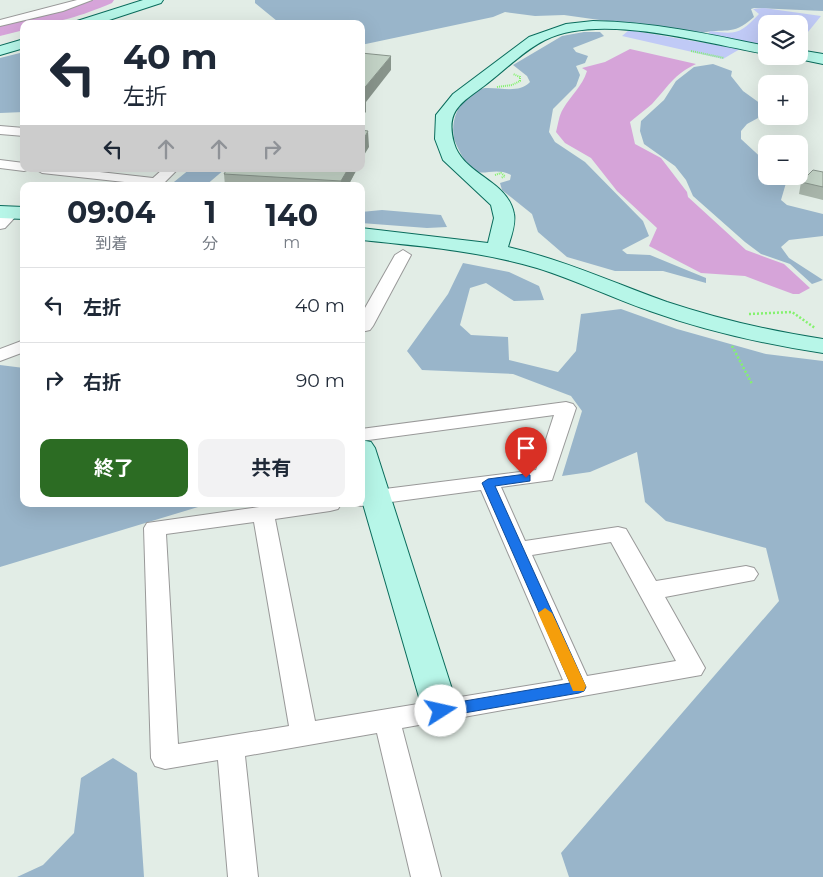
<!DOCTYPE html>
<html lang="ja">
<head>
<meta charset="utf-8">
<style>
	body { margin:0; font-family:Montserrat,"Noto Sans JP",sans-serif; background:#f2f2f3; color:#1f2937; height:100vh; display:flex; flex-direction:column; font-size:19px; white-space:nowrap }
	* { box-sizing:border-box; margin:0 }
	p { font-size:16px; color:#747a83 }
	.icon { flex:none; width:28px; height:28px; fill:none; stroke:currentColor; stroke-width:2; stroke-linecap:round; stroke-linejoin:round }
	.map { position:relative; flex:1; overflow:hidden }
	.drawer { position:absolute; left:20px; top:182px; width:345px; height:325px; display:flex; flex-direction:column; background:#fff; border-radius:10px; box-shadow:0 5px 20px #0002 }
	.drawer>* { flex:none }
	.guide { position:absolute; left:20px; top:20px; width:345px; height:152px; border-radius:10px; box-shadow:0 5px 20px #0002; background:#fff; color:#1f2937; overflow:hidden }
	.buttons { position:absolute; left:758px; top:15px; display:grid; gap:10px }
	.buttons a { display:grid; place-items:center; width:50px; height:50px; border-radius:10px; background:#fff; box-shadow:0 5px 20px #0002; font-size:25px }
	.pin { position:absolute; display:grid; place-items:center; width:42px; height:42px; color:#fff; margin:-51px -21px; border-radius:50% 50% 50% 0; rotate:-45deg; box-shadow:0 0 5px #0007 }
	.pin .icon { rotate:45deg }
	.me { position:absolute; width:55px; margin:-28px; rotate:80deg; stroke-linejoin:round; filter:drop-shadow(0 0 4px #0008) }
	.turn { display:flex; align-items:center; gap:18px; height:105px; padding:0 20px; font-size:22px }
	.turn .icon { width:65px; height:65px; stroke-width:2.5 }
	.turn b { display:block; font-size:35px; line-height:42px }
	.lanes { display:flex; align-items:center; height:48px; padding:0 20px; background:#0003; justify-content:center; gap:25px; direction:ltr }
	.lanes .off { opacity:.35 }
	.eta { display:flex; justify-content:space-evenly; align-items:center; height:85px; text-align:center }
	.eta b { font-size:30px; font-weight:700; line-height:35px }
	.primary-button { display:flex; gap:10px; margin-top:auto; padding:10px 20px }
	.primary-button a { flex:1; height:58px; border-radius:10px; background:#2c6c23; color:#fff; font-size:20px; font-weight:700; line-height:58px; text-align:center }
	.primary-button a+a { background:#f2f2f3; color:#1f2937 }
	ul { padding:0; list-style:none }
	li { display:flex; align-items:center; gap:15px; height:75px; padding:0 20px; border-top:1px solid #e0e1e3 }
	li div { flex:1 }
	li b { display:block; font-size:19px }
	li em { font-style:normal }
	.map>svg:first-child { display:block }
	.forest { fill:#99b5ca }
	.park { fill:#c0caf6 }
	.water { fill:#d6a4d9 }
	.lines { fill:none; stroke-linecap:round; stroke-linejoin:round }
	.river { fill:#d6a4d9; fill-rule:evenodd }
	.street-casing { stroke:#999; stroke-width:2 }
	.secondary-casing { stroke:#0a6c5c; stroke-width:2 }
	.path-far1 { stroke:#84f26e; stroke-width:2; stroke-dasharray:1 1; stroke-linecap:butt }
	.path { stroke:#84f26e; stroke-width:2.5; stroke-dasharray:2 2; stroke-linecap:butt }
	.street { fill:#fff; fill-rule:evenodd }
	.secondary { fill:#b7f6e8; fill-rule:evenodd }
	.wall { fill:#a8b5aa }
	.shaded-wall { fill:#88948b }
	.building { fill:#c3d3c6; stroke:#88948b }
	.route { fill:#1a73e8; stroke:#114b97 }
	.slow { fill:#f59e0b }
</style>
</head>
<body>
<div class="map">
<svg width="823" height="877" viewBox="0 0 823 877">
	<rect width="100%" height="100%" fill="#e2ede6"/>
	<path class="forest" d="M 255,0 L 823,0 L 823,11 L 754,8 L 751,9 L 754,17 C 730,38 726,26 699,34 L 564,15 L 535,16 L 505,12 L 493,17 L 361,45 L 361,24 L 275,24 L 277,21 L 255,3 Z
		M 584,32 L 600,32 L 604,36 L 573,48 L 576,52 L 588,56 L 585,63 L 576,66 L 580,75 L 576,86 L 553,109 L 549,132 L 555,142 L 585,162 L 643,221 L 649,236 L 622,250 L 627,254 L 650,255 L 706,278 L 706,283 L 663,271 L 615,271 L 567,257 L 538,232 L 532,214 L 502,190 L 500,183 L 510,180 L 511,175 C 496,167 484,176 474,171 C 466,166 461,154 457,146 C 446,125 460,92 485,88 C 499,87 519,94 530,82 L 527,76 L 513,65 L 562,36 Z
		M 24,52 L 24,112 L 0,113 L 0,58 Z
		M 713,64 L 732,71 L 731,76 L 743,91 L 761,104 L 762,108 L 758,113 L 758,118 L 747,124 L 741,131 L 741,139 L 766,162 L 766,176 L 782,176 L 786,183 L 781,200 L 787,205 L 823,214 L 823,236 L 789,240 L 781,247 L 789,258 L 823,280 L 812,284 L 790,264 L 761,254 L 745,242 L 693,196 L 686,180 L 675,166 L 644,144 L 640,131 L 641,121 L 664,100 L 676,81 L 694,67 Z
		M 190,169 L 225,169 L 205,186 L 169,186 Z
		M 382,210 L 441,215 L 447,227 L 427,228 L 361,223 L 361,212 Z
		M 463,263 L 509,272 L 539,286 L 544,300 L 514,301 L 486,283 L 470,288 L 460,325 L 471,335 L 508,337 L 509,360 L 558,372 L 576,351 L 581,314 L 621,309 L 677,329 L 766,354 L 823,361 L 823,877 L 569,877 L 561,853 L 779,601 L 766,548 L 666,521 L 645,502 L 637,452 L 590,472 L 562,476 L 582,411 L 571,396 L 513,374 L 422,370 L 407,351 L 448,294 Z
		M 0,365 L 24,368 L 24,504 L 208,504 L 0,567 Z
		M 113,758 L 137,773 L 144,877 L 17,877 L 43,865 L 74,833 L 81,778 Z"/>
	<path class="park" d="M 764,8 L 821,16 L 799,43 L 799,24 L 766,24 L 766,46 L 705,36 L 711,31 C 737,35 741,33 759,14 L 753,9 Z
		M 629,30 L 740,49 L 723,59 L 622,36 Z"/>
	<path class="water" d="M 630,49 L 696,64 C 674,74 667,88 652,104 C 645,110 637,116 630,122 L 635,144 L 661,158 L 687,192 L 688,197 L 746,250 L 784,264 L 810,288 L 799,294 L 793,294 L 745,276 L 701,273 L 649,246 L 657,228 L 617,191 L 591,158 L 565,143 L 556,132 C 558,125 559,115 563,109 C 571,95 582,87 587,71 L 582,68 L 605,62 Z"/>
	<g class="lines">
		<path class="river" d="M 91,0 L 114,0 L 112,3 C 80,16 59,24 24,24 L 24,30 L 0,36 L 0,26 L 69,8 Z"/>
		<g class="street-casing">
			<path id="street" d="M 77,0 L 92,0 L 63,11 L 0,26 L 0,20 Z
				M 0,126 L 24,128 L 24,136 L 0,134 Z
				M 0,160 L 24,163 L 24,169 L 30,169 L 24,171 L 0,168 Z
				M 35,169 L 73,169 L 153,178 L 163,169 L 178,169 L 161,186 L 42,173 Z
				M 12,209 L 19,213 L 5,228 L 0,229 L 0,217 L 7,210 Z
				M 403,250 L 411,255 L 373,326 L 370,330 L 361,332 L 361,315 L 395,255 Z
				M 24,340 L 24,352 L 0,361 L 0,349 Z
				M 566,402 L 573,404 L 576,408 L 552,480 L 501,487 L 525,541 L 618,527 L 626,529 L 656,581 L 746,566 L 754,568 L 758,574 L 754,580 L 665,597 L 705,668 L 701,675 L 402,728 L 441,877 L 411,877 L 377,733 L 245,756 L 258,877 L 228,877 L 218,760 L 165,769 L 155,766 L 151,758 L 144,528 L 147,523 L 280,504 L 341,504 L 338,509 L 330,511 L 275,519 L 315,721 L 563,680 L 481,490 L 361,506 L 353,504 L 361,504 L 361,492 L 536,470 L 554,415 L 361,441 L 361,429 ZM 254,522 L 289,726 L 178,744 L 166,534 ZM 611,542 L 676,661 L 587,676 L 532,555 Z"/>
		</g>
		<g class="secondary-casing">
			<path id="secondary" d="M 143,0 L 163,0 L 161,3 L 97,24 L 75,24 L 77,21 Z
				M 593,21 C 652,22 709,34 766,46 L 766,54 C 706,44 602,12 545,40 C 523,51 504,71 484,86 C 461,103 445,111 454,143 C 463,175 508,180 514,214 C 516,224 511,237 508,247 C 564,260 614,283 667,302 C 718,319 770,331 823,339 L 823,353 C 764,344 706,331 650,311 C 612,298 576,280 537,268 C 480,251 420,246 361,240 L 361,228 L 488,243 L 494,218 L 491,205 L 443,160 L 435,139 L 436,115 L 453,94 L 529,37 L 566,24 Z
				M 24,39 L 24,48 L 0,55 L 0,46 Z
				M 799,50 L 823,54 L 823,64 L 794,58 L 792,56 L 799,56 Z
				M 0,206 L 24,207 L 24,219 L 0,218 Z
				M 361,440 L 371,442 L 375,448 L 459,711 L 454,721 L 441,725 L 428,721 L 423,711 L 361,497 Z"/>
		</g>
		<path class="path-far1" d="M 691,51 L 724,58
			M 497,87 L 512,85 L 520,81 L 520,77 L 513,74
			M 495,175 L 501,173 L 505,176 L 501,178"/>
		<path class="path" d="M 749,314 L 792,312 L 815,328
			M 732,346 L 752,384"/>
		<use href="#street" class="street"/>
		<use href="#secondary" class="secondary"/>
	</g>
	<path class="wall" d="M 357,169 L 348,186 L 225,186 L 224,174 Z
		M 823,172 L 823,200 L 799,194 L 801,182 Z"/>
	<path class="shaded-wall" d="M 391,56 L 391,70 L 366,102 L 366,112 L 361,117 L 361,92 Z
		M 368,131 L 369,147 L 361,160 L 361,144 Z
		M 348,169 L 357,169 L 348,186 L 341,186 L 341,181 Z"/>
	<path class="building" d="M 361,53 L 391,56 L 361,92 Z
		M 361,96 L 365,97 L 361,102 Z
		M 361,130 L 368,131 L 361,144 Z
		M 227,169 L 348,169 L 341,181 L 224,174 Z
		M 813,170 L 823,172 L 823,187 L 801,182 Z"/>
	<path class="route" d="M 526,474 L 530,475 L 530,481 L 495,486 L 586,687 L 584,691 L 579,693 L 441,717 L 436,715 L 433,711 L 436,706 L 441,705 L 570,683 L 482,483 L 488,479 Z"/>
	<path class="slow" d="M 545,608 L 552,613 L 586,686 L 584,691 L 573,691 L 571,686 L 538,613 Z"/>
</svg>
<div class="buttons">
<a><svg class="icon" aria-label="layers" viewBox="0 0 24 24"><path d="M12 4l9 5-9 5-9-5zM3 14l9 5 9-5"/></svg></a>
<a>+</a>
<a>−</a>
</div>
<div class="pin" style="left:526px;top:478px;background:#d93025"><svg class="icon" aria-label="arrive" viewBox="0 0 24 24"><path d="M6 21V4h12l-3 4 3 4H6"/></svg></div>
<svg class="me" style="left:441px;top:711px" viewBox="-20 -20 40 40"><circle r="19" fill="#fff"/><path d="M0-13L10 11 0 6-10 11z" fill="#1a73e8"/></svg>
<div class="guide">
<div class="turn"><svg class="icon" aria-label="left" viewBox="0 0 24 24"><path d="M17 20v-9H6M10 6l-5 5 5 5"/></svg><div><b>40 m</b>左折</div></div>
<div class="lanes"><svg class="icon" aria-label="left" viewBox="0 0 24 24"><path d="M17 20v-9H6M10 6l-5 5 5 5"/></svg><svg class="icon off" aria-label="ahead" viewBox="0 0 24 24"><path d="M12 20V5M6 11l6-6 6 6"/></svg><svg class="icon off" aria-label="ahead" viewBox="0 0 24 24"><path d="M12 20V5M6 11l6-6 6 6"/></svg><svg class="icon off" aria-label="right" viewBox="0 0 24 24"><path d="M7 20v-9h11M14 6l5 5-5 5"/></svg></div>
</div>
<section class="drawer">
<div class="eta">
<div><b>09:04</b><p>到着</p></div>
<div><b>1</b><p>分</p></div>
<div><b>140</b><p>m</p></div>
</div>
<ul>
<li><svg class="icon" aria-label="left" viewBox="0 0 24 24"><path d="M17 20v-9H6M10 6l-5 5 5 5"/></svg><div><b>左折</b></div><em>40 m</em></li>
<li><svg class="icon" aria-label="right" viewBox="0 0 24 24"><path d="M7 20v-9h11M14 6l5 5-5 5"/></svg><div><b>右折</b></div><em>90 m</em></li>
</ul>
<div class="primary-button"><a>終了</a><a>共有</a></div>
</section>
</div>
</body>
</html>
